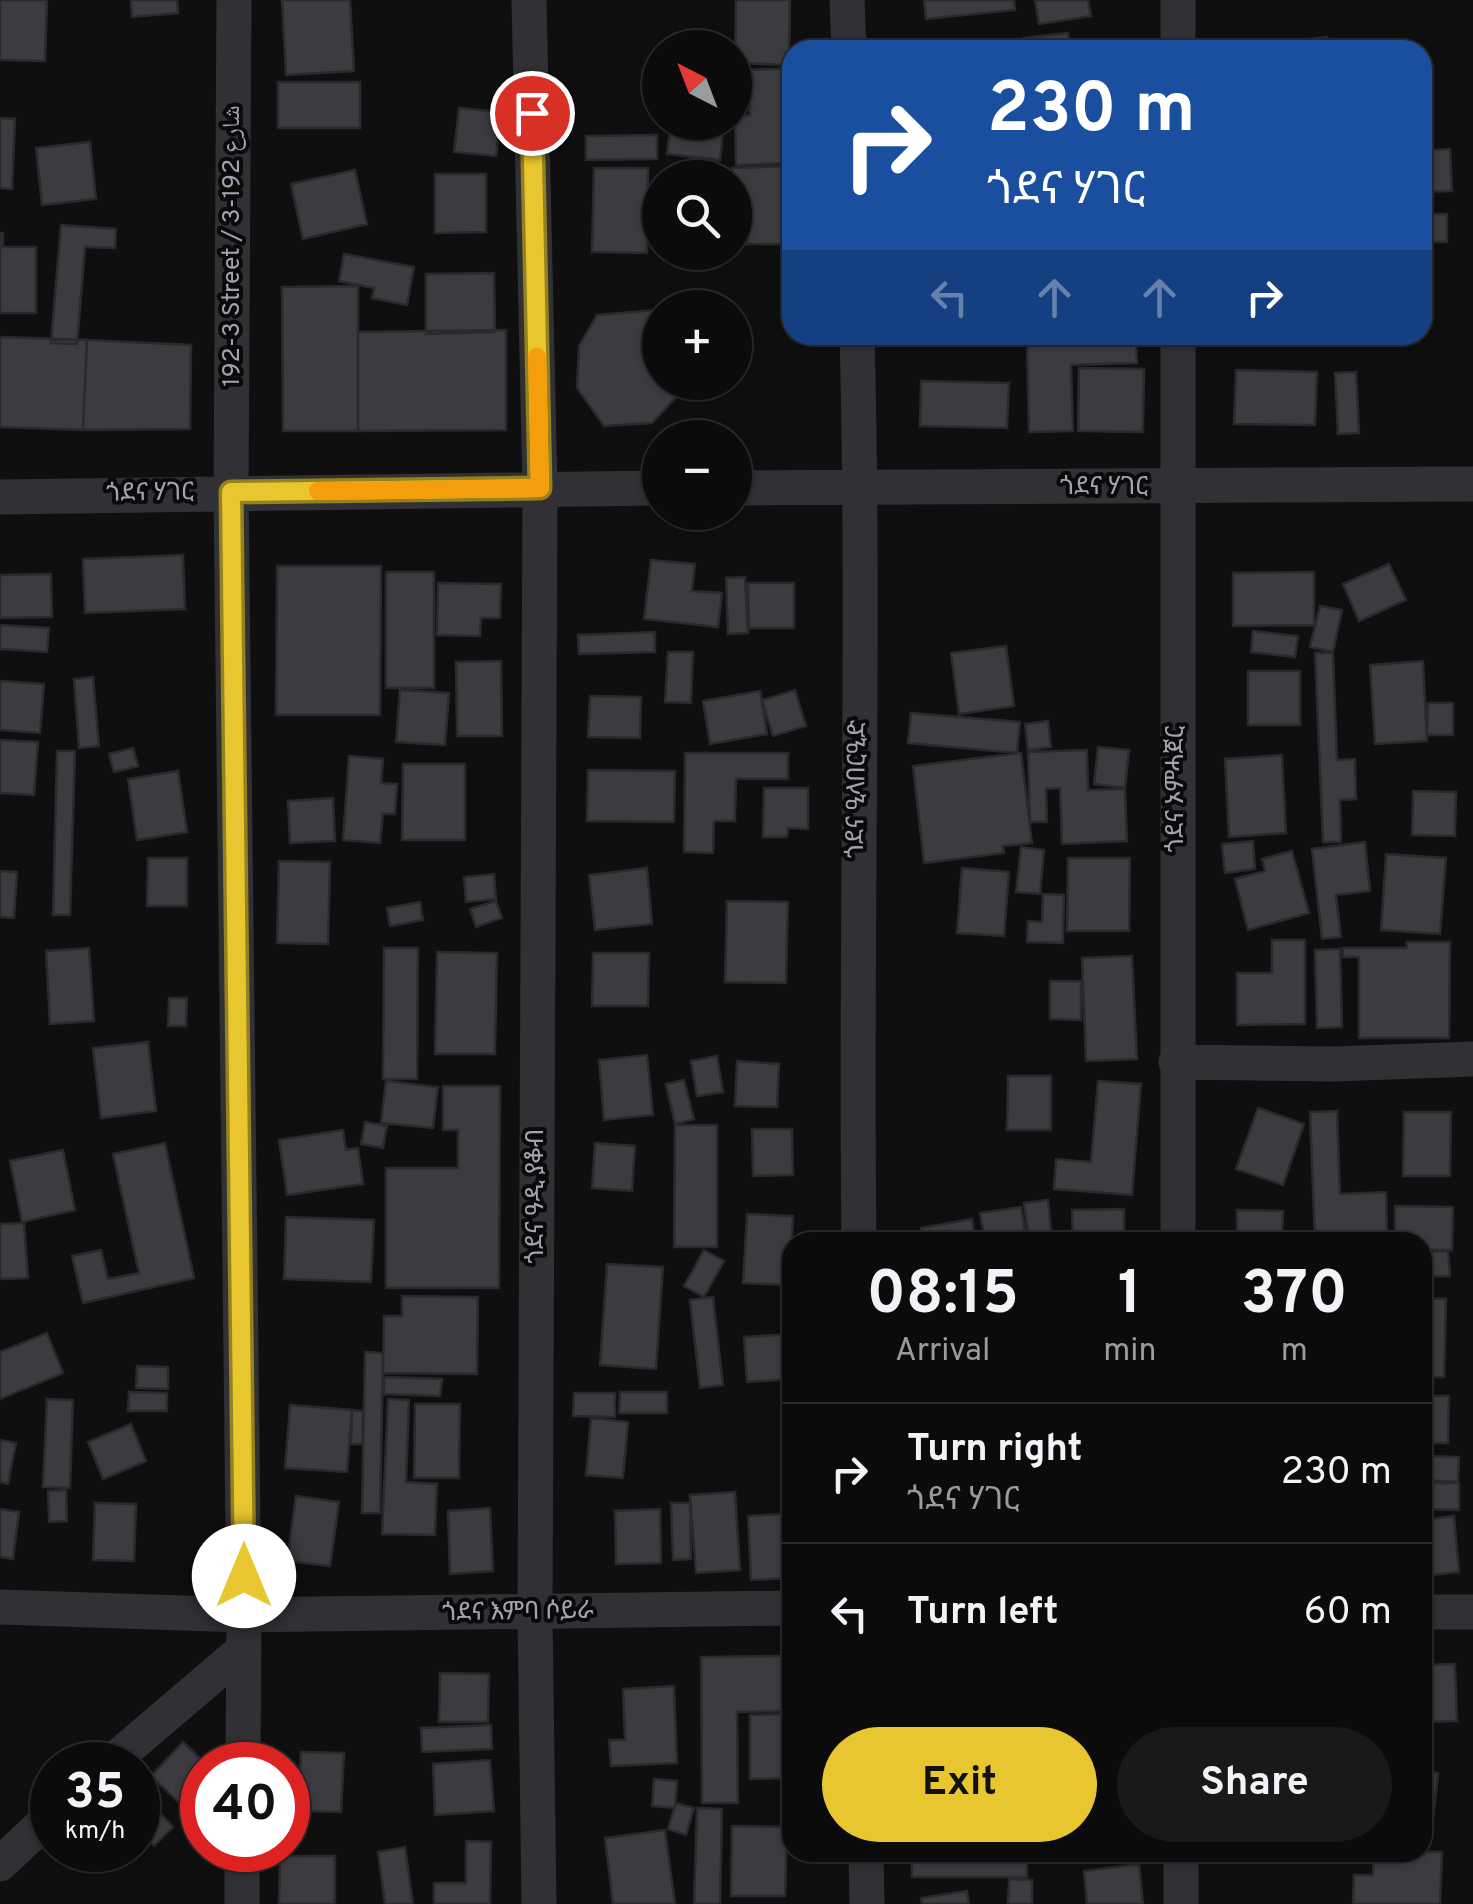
<!DOCTYPE html>
<html lang="en">
<head>
<meta charset="utf-8">
<style>
	body { margin:0; font-family:Overpass,"Noto Naskh Arabic","Noto Sans Ethiopic",sans-serif; background:#19191a; color:#f1f3f6; height:100vh; display:flex; flex-direction:column; font-size:38px; white-space:nowrap }
	* { box-sizing:border-box; margin:0 }
	p { font-size:32px; color:#9a9b9d }
	.icon { flex:none; width:55px; height:55px; fill:none; stroke:currentColor; stroke-width:2; stroke-linecap:round; stroke-linejoin:round }
	.map { position:relative; flex:1; overflow:hidden }
	.drawer { position:absolute; left:782px; top:1232px; width:650px; height:630px; display:flex; flex-direction:column; background:#0b0b0c; border-radius:30px; box-shadow:0 2px 8px #0004,0 0 0 2px #2b2b2d }
	.drawer>* { flex:none }
	.guide { position:absolute; left:782px; top:40px; width:650px; height:305px; border-radius:30px; box-shadow:0 2px 8px #0004,0 0 0 2px #2b2b2d; background:#1a4fa0; color:#fff; overflow:hidden }
	.needle { width:65px; rotate:318deg }
	.buttons { position:absolute; left:642px; top:30px; display:grid; gap:20px }
	.buttons a { display:grid; place-items:center; width:110px; height:110px; border-radius:50%; background:#0b0b0c; box-shadow:0 2px 8px #0004,0 0 0 2px #2b2b2d; font-size:50px }
	.speed { position:absolute; left:30px; top:1742px; display:flex; gap:20px; font-size:50px; font-weight:700; text-align:center }
	.speed>* { display:grid; place-content:center; width:130px; height:130px; border-radius:50%; background:#0b0b0c; box-shadow:0 2px 8px #0004,0 0 0 2px #2b2b2d; line-height:1 }
	.speed small { font-size:25px; font-weight:400 }
	.speed .limit { border:15px solid #d22; background:#fff; color:#111 }
	.pin { position:absolute; display:grid; place-items:center; width:85px; height:85px; color:#fff; margin:-42px; border:5px solid #fff; border-radius:50%; box-shadow:0 2px 10px #0007 }
	.me { position:absolute; width:110px; margin:-55px; rotate:0deg; stroke-linejoin:round; filter:drop-shadow(0 0 8px #0008) }
	.turn { display:flex; align-items:center; gap:35px; height:210px; padding:0 40px; font-size:45px }
	.turn .icon { width:130px; height:130px; stroke-width:2.5 }
	.turn b { display:block; font-size:70px; line-height:85px }
	.lanes { display:flex; align-items:center; height:95px; padding:0 40px; background:#0003; justify-content:center; gap:50px; direction:ltr }
	.lanes .off { opacity:.35 }
	.eta { display:flex; justify-content:space-evenly; align-items:center; height:170px; text-align:center }
	.eta b { font-size:60px; font-weight:700; line-height:70px }
	.action { display:flex; gap:20px; margin-top:auto; padding:20px 40px }
	.action a { flex:1; height:115px; border-radius:60px; background:#e7c630; color:#111; font-size:40px; font-weight:700; line-height:115px; text-align:center }
	.action a+a { background:#19191a; color:#f1f3f6 }
	ul { padding:0; list-style:none }
	li { display:flex; align-items:center; gap:30px; height:140px; padding:0 40px; border-top:2px solid #2b2b2d }
	li div { flex:1 }
	li b { display:block; font-size:38px }
	li em { font-style:normal }
	.map>svg:first-child { display:block }
	.building { fill:#3c3c40; stroke:#2a292c; stroke-width:2.5 }
	.lines { fill:none; stroke-linecap:round; stroke-linejoin:round }
	.minor { stroke:#303035; stroke-width:35 }
	.route-casing { stroke:#96811f; stroke-width:25 }
	.route { stroke:#e7c630; stroke-width:18 }
	.slow { stroke:#f59e0b; stroke-width:18 }
	.labels { text-anchor:middle; dominant-baseline:central; stroke-width:8; stroke-linejoin:round; paint-order:stroke }
	.street-label { font-size:25px; fill:#a1a3b1; stroke:#0a0a0b }
</style>
</head>
<body>
<div class="map">
<svg width="1473" height="1904" viewBox="0 0 1473 1904">
	<rect width="100%" height="100%" fill="#0f0f10"/>
	<path class="building" d="M 0,0 L 47,0 L 45,61 L 0,60 Z
		M 131,0 L 177,0 L 178,13 L 132,17 Z
		M 282,0 L 350,0 L 354,71 L 286,75 Z
		M 736,0 L 790,0 L 789,65 L 735,63 Z
		M 924,0 L 1014,0 L 1015,10 L 926,19 Z
		M 1035,0 L 1088,0 L 1091,16 L 1039,24 Z
		M 1068,33 L 1070,50 L 1025,50 L 1024,38 Z
		M 680,37 L 724,37 L 724,48 L 680,48 Z
		M 1327,37 L 1329,50 L 1299,50 L 1297,41 Z
		M 792,68 L 792,163 L 736,165 L 735,116 L 750,115 L 749,70 Z
		M 278,82 L 360,82 L 360,128 L 278,128 Z
		M 459,108 L 501,112 L 496,156 L 454,152 Z
		M 0,118 L 15,119 L 12,189 L 0,188 Z
		M 671,122 L 724,122 L 720,160 L 667,154 Z
		M 657,135 L 657,159 L 586,160 L 586,136 Z
		M 90,142 L 96,199 L 42,205 L 36,148 Z
		M 1450,149 L 1452,191 L 1422,192 L 1422,151 Z
		M 694,161 L 717,161 L 717,178 L 694,178 Z
		M 792,166 L 792,244 L 735,244 L 735,178 L 732,178 L 732,168 Z
		M 594,168 L 648,168 L 647,253 L 592,252 Z
		M 355,170 L 367,224 L 303,239 L 291,184 Z
		M 435,174 L 486,174 L 486,232 L 435,233 Z
		M 1422,214 L 1447,214 L 1447,242 L 1422,242 Z
		M 61,225 L 116,229 L 115,248 L 85,247 L 77,344 L 51,343 Z
		M 0,233 L 3,233 L 3,247 L 36,247 L 36,313 L 0,313 Z
		M 344,254 L 414,267 L 407,305 L 372,298 L 374,288 L 339,281 Z
		M 494,273 L 495,332 L 426,334 L 426,274 Z
		M 358,286 L 358,431 L 283,431 L 282,287 Z
		M 657,310 L 660,315 L 660,382 L 681,382 L 681,392 L 652,423 L 604,426 L 577,388 L 579,346 L 597,315 Z
		M 506,330 L 506,430 L 358,431 L 358,332 Z
		M 1030,335 L 1080,335 L 1080,341 L 1030,341 Z
		M 0,337 L 87,340 L 83,430 L 0,427 Z
		M 87,340 L 191,345 L 190,429 L 83,430 Z
		M 1136,343 L 1137,363 L 1071,365 L 1073,431 L 1029,432 L 1027,346 Z
		M 1079,368 L 1144,369 L 1143,432 L 1078,431 Z
		M 1236,370 L 1317,372 L 1315,425 L 1234,424 Z
		M 1356,372 L 1359,433 L 1338,434 L 1335,373 Z
		M 921,381 L 1009,383 L 1007,428 L 920,426 Z
		M 183,555 L 185,609 L 85,613 L 83,559 Z
		M 651,560 L 695,564 L 692,591 L 722,593 L 718,627 L 644,619 Z
		M 1389,564 L 1406,600 L 1359,621 L 1343,584 Z
		M 277,566 L 381,566 L 380,715 L 276,715 Z
		M 386,572 L 434,572 L 434,688 L 386,688 Z
		M 1314,572 L 1314,625 L 1233,626 L 1233,573 Z
		M 51,574 L 52,617 L 0,618 L 0,575 Z
		M 745,577 L 748,633 L 728,634 L 726,578 Z
		M 438,583 L 501,584 L 500,618 L 481,618 L 480,636 L 437,635 Z
		M 748,583 L 794,583 L 794,628 L 749,628 Z
		M 1320,606 L 1342,610 L 1333,652 L 1310,647 Z
		M 0,625 L 49,628 L 47,652 L 0,649 Z
		M 1253,631 L 1298,636 L 1295,657 L 1251,652 Z
		M 655,632 L 655,652 L 579,654 L 578,635 Z
		M 1006,646 L 1014,706 L 959,714 L 951,653 Z
		M 668,652 L 693,652 L 691,703 L 665,702 Z
		M 1315,653 L 1333,653 L 1337,760 L 1355,759 L 1356,799 L 1340,800 L 1341,842 L 1323,842 Z
		M 501,661 L 502,736 L 457,736 L 456,662 Z
		M 1423,661 L 1427,741 L 1375,744 L 1370,665 Z
		M 1248,671 L 1300,671 L 1300,725 L 1248,725 Z
		M 93,677 L 99,746 L 79,748 L 74,679 Z
		M 0,681 L 44,684 L 40,733 L 0,730 Z
		M 400,690 L 449,693 L 445,745 L 396,742 Z
		M 795,690 L 806,726 L 773,736 L 762,700 Z
		M 760,691 L 767,734 L 710,744 L 703,701 Z
		M 590,696 L 641,697 L 640,738 L 588,737 Z
		M 1428,703 L 1453,703 L 1453,735 L 1427,735 Z
		M 911,713 L 1020,722 L 1017,753 L 908,743 Z
		M 1048,721 L 1051,747 L 1028,750 L 1025,724 Z
		M 0,740 L 38,742 L 34,795 L 0,793 Z
		M 1098,747 L 1129,750 L 1125,788 L 1094,784 Z
		M 133,748 L 138,766 L 114,772 L 109,754 Z
		M 1087,750 L 1088,790 L 1125,789 L 1127,841 L 1062,844 L 1060,788 L 1046,789 L 1047,822 L 1030,822 L 1028,752 Z
		M 57,751 L 75,751 L 70,915 L 53,915 Z
		M 685,753 L 788,753 L 788,779 L 736,779 L 735,821 L 714,821 L 713,853 L 684,852 Z
		M 1021,753 L 1032,843 L 1003,846 L 1004,853 L 924,863 L 913,766 Z
		M 1282,755 L 1286,833 L 1229,837 L 1225,759 Z
		M 349,756 L 383,759 L 381,783 L 397,784 L 395,814 L 383,814 L 380,843 L 343,840 Z
		M 403,764 L 465,764 L 465,840 L 402,840 Z
		M 588,770 L 675,771 L 674,822 L 587,821 Z
		M 178,771 L 187,832 L 137,840 L 128,779 Z
		M 764,788 L 808,788 L 808,829 L 788,828 L 787,837 L 763,837 Z
		M 1413,791 L 1456,792 L 1455,836 L 1412,835 Z
		M 333,798 L 335,841 L 290,843 L 288,801 Z
		M 1253,841 L 1255,869 L 1225,873 L 1222,844 Z
		M 1365,842 L 1370,891 L 1336,895 L 1341,937 L 1322,939 L 1312,849 Z
		M 1021,847 L 1044,850 L 1040,894 L 1016,892 Z
		M 1292,851 L 1309,913 L 1248,930 L 1235,879 L 1265,871 L 1262,859 Z
		M 1386,854 L 1446,858 L 1440,934 L 1381,930 Z
		M 148,858 L 187,858 L 187,906 L 147,906 Z
		M 1068,858 L 1130,858 L 1129,931 L 1067,931 Z
		M 279,861 L 330,862 L 328,944 L 277,943 Z
		M 647,868 L 652,924 L 595,930 L 589,875 Z
		M 962,868 L 1009,872 L 1004,936 L 957,933 Z
		M 0,871 L 17,872 L 14,918 L 0,917 Z
		M 494,874 L 496,899 L 466,902 L 464,877 Z
		M 1043,894 L 1064,895 L 1063,943 L 1027,942 L 1028,921 L 1042,922 Z
		M 496,901 L 502,918 L 476,927 L 470,909 Z
		M 727,901 L 788,902 L 786,983 L 725,982 Z
		M 420,902 L 423,920 L 390,926 L 387,908 Z
		M 1272,940 L 1305,940 L 1305,1024 L 1237,1025 L 1237,973 L 1272,973 Z
		M 1407,942 L 1450,942 L 1449,1038 L 1359,1038 L 1359,957 L 1343,957 L 1343,948 L 1407,948 Z
		M 89,948 L 94,1021 L 50,1024 L 46,951 Z
		M 384,948 L 418,948 L 417,1079 L 383,1079 Z
		M 1340,949 L 1342,1027 L 1317,1028 L 1315,950 Z
		M 437,952 L 497,953 L 495,1054 L 435,1054 Z
		M 593,953 L 649,953 L 648,1006 L 592,1006 Z
		M 1132,956 L 1137,1059 L 1086,1061 L 1082,958 Z
		M 1050,981 L 1081,981 L 1081,1020 L 1050,1019 Z
		M 169,998 L 187,998 L 186,1026 L 168,1026 Z
		M 148,1042 L 156,1111 L 101,1118 L 93,1048 Z
		M 647,1055 L 653,1115 L 604,1120 L 599,1060 Z
		M 717,1056 L 723,1092 L 697,1096 L 691,1061 Z
		M 737,1061 L 779,1064 L 777,1107 L 735,1106 Z
		M 1008,1076 L 1051,1076 L 1051,1130 L 1007,1130 Z
		M 684,1080 L 694,1119 L 675,1124 L 666,1084 Z
		M 386,1081 L 438,1087 L 433,1128 L 381,1123 Z
		M 1098,1081 L 1141,1084 L 1132,1195 L 1054,1189 L 1056,1159 L 1091,1162 Z
		M 443,1086 L 500,1086 L 499,1288 L 386,1288 L 386,1168 L 458,1168 L 458,1130 L 443,1130 Z
		M 1258,1108 L 1304,1124 L 1283,1185 L 1236,1169 Z
		M 1337,1111 L 1340,1194 L 1386,1192 L 1387,1233 L 1359,1234 L 1360,1242 L 1315,1242 L 1310,1112 Z
		M 1404,1112 L 1451,1112 L 1450,1176 L 1403,1176 Z
		M 365,1122 L 387,1126 L 383,1148 L 361,1144 Z
		M 675,1125 L 717,1125 L 717,1247 L 674,1247 Z
		M 752,1129 L 792,1129 L 793,1175 L 753,1176 Z
		M 343,1130 L 346,1150 L 358,1148 L 363,1184 L 287,1195 L 279,1140 Z
		M 165,1143 L 194,1278 L 83,1303 L 72,1256 L 101,1250 L 108,1279 L 139,1273 L 113,1154 Z
		M 595,1143 L 635,1146 L 632,1191 L 592,1188 Z
		M 63,1150 L 75,1210 L 22,1222 L 10,1161 Z
		M 1048,1200 L 1052,1242 L 1029,1242 L 1024,1203 Z
		M 1395,1206 L 1453,1207 L 1452,1250 L 1422,1250 L 1422,1242 L 1395,1242 Z
		M 1021,1207 L 1027,1242 L 985,1242 L 980,1213 Z
		M 1124,1209 L 1124,1242 L 1073,1242 L 1072,1210 Z
		M 1237,1210 L 1283,1211 L 1282,1241 L 1299,1242 L 1237,1242 Z
		M 747,1214 L 793,1216 L 790,1285 L 743,1283 Z
		M 286,1217 L 374,1220 L 371,1282 L 284,1279 Z
		M 972,1219 L 976,1242 L 923,1242 L 921,1228 Z
		M 24,1223 L 28,1278 L 0,1279 L 0,1224 Z
		M 704,1250 L 724,1261 L 704,1297 L 684,1286 Z
		M 1448,1251 L 1450,1276 L 1422,1277 L 1422,1252 Z
		M 607,1264 L 663,1267 L 656,1369 L 600,1365 Z
		M 402,1296 L 478,1297 L 477,1374 L 383,1373 L 384,1316 L 402,1316 Z
		M 713,1297 L 723,1385 L 700,1388 L 690,1300 Z
		M 1422,1298 L 1446,1299 L 1444,1377 L 1422,1377 Z
		M 47,1333 L 63,1373 L 0,1399 L 0,1352 Z
		M 792,1334 L 792,1379 L 747,1382 L 744,1337 Z
		M 365,1352 L 383,1353 L 380,1513 L 362,1513 Z
		M 137,1366 L 168,1367 L 168,1389 L 136,1388 Z
		M 384,1377 L 442,1379 L 440,1396 L 384,1394 Z
		M 129,1392 L 167,1393 L 167,1411 L 128,1411 Z
		M 620,1392 L 667,1392 L 667,1413 L 619,1413 Z
		M 574,1393 L 615,1393 L 615,1417 L 573,1416 Z
		M 1422,1396 L 1449,1396 L 1448,1443 L 1422,1443 Z
		M 47,1399 L 73,1400 L 70,1488 L 43,1487 Z
		M 388,1399 L 409,1400 L 406,1482 L 437,1484 L 435,1535 L 382,1534 Z
		M 415,1404 L 460,1404 L 459,1478 L 414,1478 Z
		M 290,1405 L 352,1410 L 347,1472 L 285,1468 Z
		M 352,1410 L 363,1411 L 362,1444 L 351,1444 Z
		M 591,1418 L 628,1422 L 623,1478 L 586,1475 Z
		M 131,1424 L 146,1461 L 103,1479 L 88,1442 Z
		M 0,1440 L 16,1443 L 8,1484 L 0,1482 Z
		M 1422,1456 L 1459,1457 L 1458,1482 L 1422,1480 Z
		M 1422,1483 L 1459,1483 L 1459,1510 L 1422,1509 Z
		M 66,1490 L 67,1521 L 49,1522 L 48,1491 Z
		M 735,1492 L 740,1570 L 696,1573 L 690,1495 Z
		M 296,1496 L 339,1502 L 330,1566 L 287,1561 Z
		M 95,1503 L 136,1504 L 134,1561 L 93,1560 Z
		M 671,1503 L 690,1503 L 691,1559 L 673,1560 Z
		M 490,1508 L 493,1571 L 450,1574 L 448,1511 Z
		M 0,1509 L 19,1512 L 13,1559 L 0,1557 Z
		M 660,1509 L 661,1563 L 616,1564 L 615,1511 Z
		M 787,1514 L 790,1578 L 751,1580 L 748,1516 Z
		M 1454,1516 L 1459,1572 L 1422,1576 L 1422,1520 Z
		M 792,1656 L 792,1711 L 737,1712 L 738,1803 L 702,1803 L 701,1657 Z
		M 1455,1664 L 1457,1721 L 1422,1722 L 1422,1665 Z
		M 440,1673 L 489,1674 L 488,1722 L 439,1722 Z
		M 674,1686 L 677,1763 L 611,1766 L 609,1740 L 625,1740 L 623,1689 Z
		M 790,1714 L 790,1778 L 750,1779 L 750,1715 Z
		M 491,1725 L 492,1749 L 422,1752 L 421,1728 Z
		M 183,1742 L 207,1765 L 202,1765 L 202,1812 L 196,1819 L 151,1776 Z
		M 301,1752 L 344,1753 L 341,1812 L 303,1811 L 304,1796 L 299,1796 Z
		M 490,1760 L 494,1811 L 435,1815 L 433,1764 Z
		M 1422,1771 L 1438,1773 L 1431,1838 L 1422,1837 Z
		M 654,1779 L 677,1781 L 675,1808 L 652,1806 Z
		M 138,1789 L 173,1827 L 154,1846 L 138,1829 Z
		M 676,1803 L 694,1808 L 686,1835 L 668,1829 Z
		M 697,1808 L 722,1809 L 720,1904 L 694,1904 Z
		M 732,1826 L 787,1827 L 785,1896 L 731,1896 Z
		M 665,1830 L 675,1904 L 613,1904 L 605,1838 Z
		M 466,1841 L 491,1842 L 490,1904 L 434,1904 L 434,1883 L 466,1883 Z
		M 405,1847 L 413,1904 L 385,1904 L 378,1852 Z
		M 912,1852 L 1027,1852 L 1027,1877 L 912,1877 Z
		M 1374,1852 L 1442,1852 L 1440,1904 L 1353,1904 L 1354,1875 L 1373,1875 Z
		M 280,1856 L 335,1856 L 335,1904 L 279,1904 Z
		M 1139,1864 L 1143,1904 L 1087,1904 L 1084,1871 Z
		M 1009,1879 L 1032,1880 L 1032,1904 L 1008,1904 Z
		M 967,1891 L 969,1904 L 922,1904 L 921,1898 Z"/>
	<g class="lines">
		<path class="minor" d="M 234,0 L 231,492 L 244,1615 L 243,1765
			M 529,0 L 540,488 L 535,1613 L 539,1904
			M 847,0 L 849,50
			M 1178,0 L 1178,50
			M 857,335 C 865,637 855,940 859,1242
			M 735,488 L 1473,484
			M 0,497 L 660,488
			M 1176,1062 L 1334,1064 L 1473,1059
			M 1178,1242 L 1178,335
			M 0,1607 L 244,1615 L 792,1608
			M 1422,1612 L 1473,1612
			M 108,1765 L 244,1649
			M 866,1852 L 867,1904
			M 1181,1852 L 1181,1904
			M 0,1864 L 52,1815
			M 242,1904 L 242,1850"/>
	</g>
	<g class="lines">
		<g class="route-casing">
			<path id="route" d="M 244,1576 L 231,492 L 540,488 L 532,113"/>
		</g>
		<use href="#route" class="route"/>
		<path class="slow" d="M 318,491 L 540,488 L 537,357"/>
	</g>
	<g class="labels">
		<g class="street-label">
			<text transform="translate(233 246) rotate(-90)">192-3 Street / شارع 192-3</text>
			<text x="1104" y="488">ጎደና ሃገር</text>
			<text transform="translate(150 494) rotate(-1)">ጎደና ሃገር</text>
			<text transform="translate(858 789) rotate(-89)">ጎደና ዒላበርዒድ</text>
			<text transform="translate(1177 789) rotate(-90)">ጎደና ኦምሓጀር</text>
			<text transform="translate(537 1196) rotate(-90)">ጎደና ዓዲ ያቆብ</text>
			<text transform="translate(518 1613) rotate(-1)">ጎደና እምባ ሶይራ</text>
		</g>
	</g>
</svg>
<div class="buttons">
<a><svg class="needle" viewBox="-14 -14 28 28"><path d="M0-13l5 13h-10z" fill="#e53935"/><path d="M0 13l5-13h-10z" fill="#9a9b9d"/></svg></a>
<a><svg class="icon" aria-label="search" viewBox="0 0 24 24"><circle cx="10" cy="10" r="6"/><path d="M15 15l6 6"/></svg></a>
<a>+</a>
<a>−</a>
</div>
<div class="speed"><div>35<small>km/h</small></div><div class="limit">40</div></div>
<div class="pin" style="left:532px;top:113px;background:#d93025"><svg class="icon" aria-label="arrive" viewBox="0 0 24 24"><path d="M6 21V4h12l-3 4 3 4H6"/></svg></div>
<svg class="me" style="left:244px;top:1576px" viewBox="-20 -20 40 40"><circle r="19" fill="#fff"/><path d="M0-13L10 11 0 6-10 11z" fill="#e7c630"/></svg>
<div class="guide">
<div class="turn"><svg class="icon" aria-label="right" viewBox="0 0 24 24"><path d="M7 20v-9h11M14 6l5 5-5 5"/></svg><div><b>230 m</b>ጎደና ሃገር</div></div>
<div class="lanes"><svg class="icon off" aria-label="left" viewBox="0 0 24 24"><path d="M17 20v-9H6M10 6l-5 5 5 5"/></svg><svg class="icon off" aria-label="ahead" viewBox="0 0 24 24"><path d="M12 20V5M6 11l6-6 6 6"/></svg><svg class="icon off" aria-label="ahead" viewBox="0 0 24 24"><path d="M12 20V5M6 11l6-6 6 6"/></svg><svg class="icon" aria-label="right" viewBox="0 0 24 24"><path d="M7 20v-9h11M14 6l5 5-5 5"/></svg></div>
</div>
<section class="drawer">
<div class="eta">
<div><b>08:15</b><p>Arrival</p></div>
<div><b>1</b><p>min</p></div>
<div><b>370</b><p>m</p></div>
</div>
<ul>
<li><svg class="icon" aria-label="right" viewBox="0 0 24 24"><path d="M7 20v-9h11M14 6l5 5-5 5"/></svg><div><b>Turn right</b><p>ጎደና ሃገር</p></div><em>230 m</em></li>
<li><svg class="icon" aria-label="left" viewBox="0 0 24 24"><path d="M17 20v-9H6M10 6l-5 5 5 5"/></svg><div><b>Turn left</b></div><em>60 m</em></li>
</ul>
<div class="action"><a>Exit</a><a>Share</a></div>
</section>
</div>
</body>
</html>
